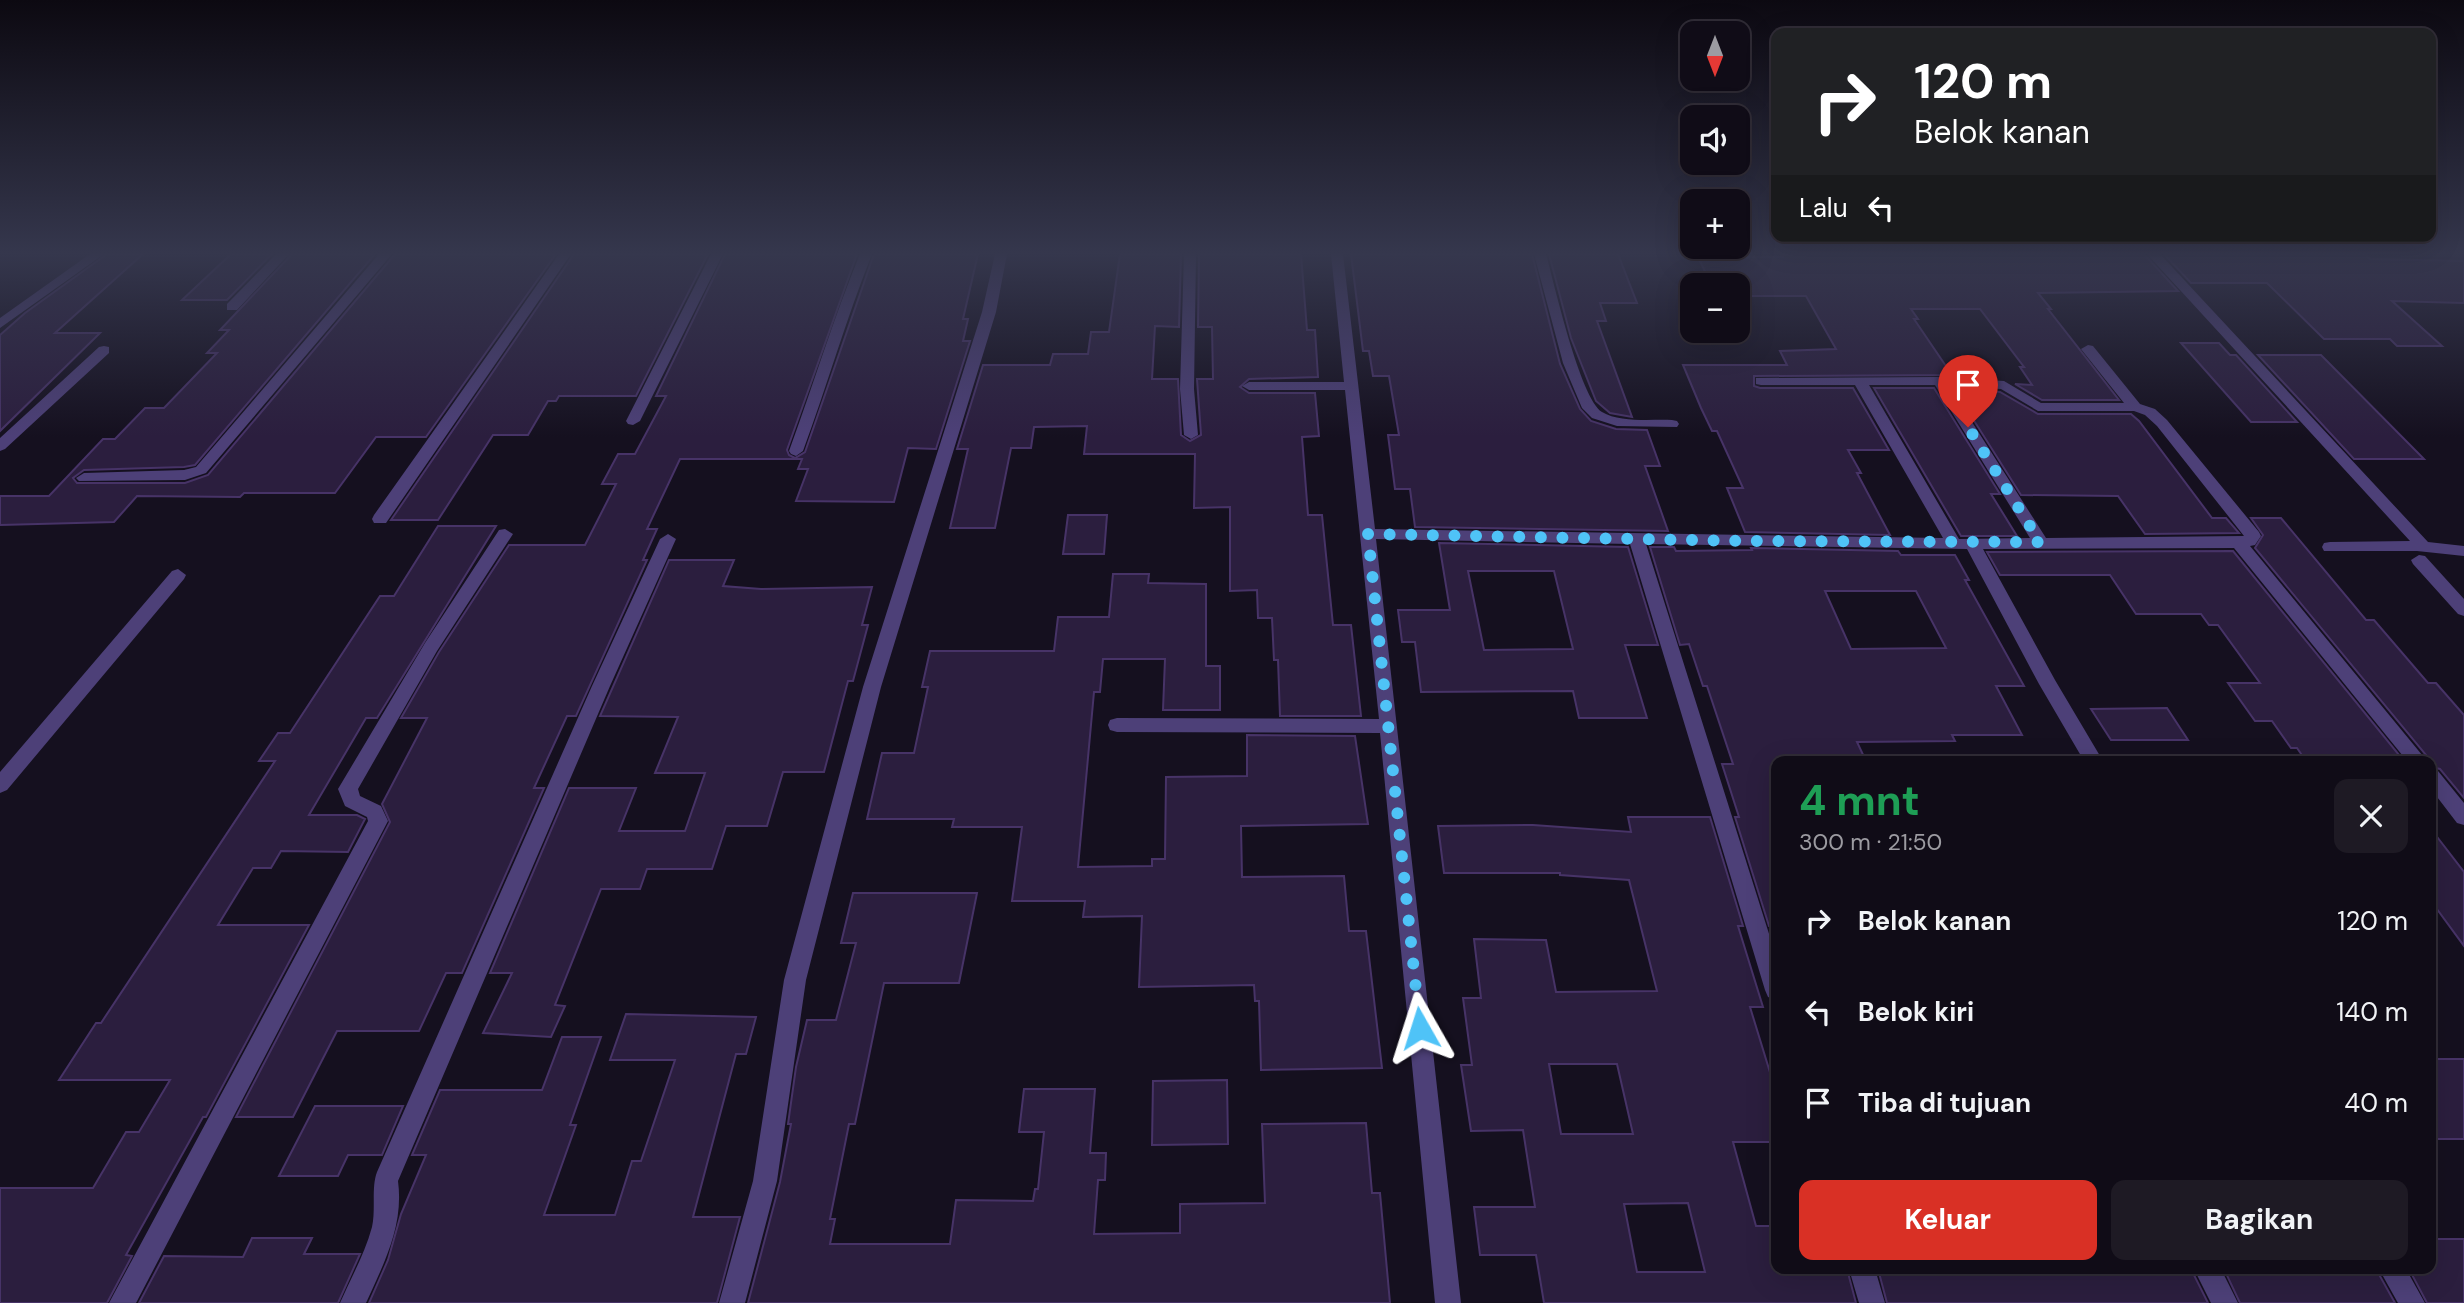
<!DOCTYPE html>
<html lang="id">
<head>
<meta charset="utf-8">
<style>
	body { margin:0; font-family:"DM Sans",sans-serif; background:#1e1a24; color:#f1f3f6; height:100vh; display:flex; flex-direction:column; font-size:26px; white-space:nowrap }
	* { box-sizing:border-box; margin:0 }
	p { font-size:23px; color:#9c9ba1 }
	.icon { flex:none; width:38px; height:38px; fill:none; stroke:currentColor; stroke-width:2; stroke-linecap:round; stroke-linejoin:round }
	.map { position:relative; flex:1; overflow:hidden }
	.drawer { position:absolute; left:1771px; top:756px; width:665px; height:518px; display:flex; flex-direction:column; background:#100c17; border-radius:14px; box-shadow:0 7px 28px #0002,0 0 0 2px #302c36 }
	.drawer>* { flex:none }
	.guide { position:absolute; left:1771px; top:28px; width:665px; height:214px; border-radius:14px; box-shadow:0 7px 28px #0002,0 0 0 2px #302c36; background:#202124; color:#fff; overflow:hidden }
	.needle { width:46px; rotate:180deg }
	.tools { position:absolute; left:1680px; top:21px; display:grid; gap:14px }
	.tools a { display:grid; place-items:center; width:70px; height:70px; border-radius:14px; background:#100c17; box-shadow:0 7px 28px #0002,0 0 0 2px #302c36; font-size:35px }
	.pin { position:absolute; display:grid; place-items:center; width:60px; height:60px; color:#fff; margin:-72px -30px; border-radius:50% 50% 50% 0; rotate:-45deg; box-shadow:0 0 7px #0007 }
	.pin .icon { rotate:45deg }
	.me { position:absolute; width:77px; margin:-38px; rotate:354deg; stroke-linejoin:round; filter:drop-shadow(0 0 5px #0008) }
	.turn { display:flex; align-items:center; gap:24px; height:147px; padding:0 28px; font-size:32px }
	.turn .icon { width:91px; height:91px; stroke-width:2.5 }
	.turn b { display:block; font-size:49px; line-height:60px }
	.then { display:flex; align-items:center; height:66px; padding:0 28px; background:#0003; gap:14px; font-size:26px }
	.round { display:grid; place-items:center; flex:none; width:74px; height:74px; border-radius:14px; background:#1e1a24 }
	.headline { display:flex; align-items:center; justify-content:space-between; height:119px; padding:0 28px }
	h1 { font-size:42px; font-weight:700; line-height:52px; color:#1e9e55 }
	.button { display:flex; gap:14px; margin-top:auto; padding:14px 28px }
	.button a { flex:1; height:80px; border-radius:14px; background:#d93025; color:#fff; font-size:28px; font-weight:700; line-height:80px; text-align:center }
	.button a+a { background:#1e1a24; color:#f1f3f6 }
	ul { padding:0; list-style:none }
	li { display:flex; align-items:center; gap:21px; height:91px; padding:0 28px }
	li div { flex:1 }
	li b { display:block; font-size:26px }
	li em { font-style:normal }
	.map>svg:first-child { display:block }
	.building { fill:#2b1e3e; stroke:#473367; stroke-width:2; fill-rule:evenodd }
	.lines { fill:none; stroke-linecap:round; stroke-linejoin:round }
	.minor { fill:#4d4078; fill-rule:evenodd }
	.route { stroke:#4fc3f7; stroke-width:12; stroke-dasharray:0 21.6 }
</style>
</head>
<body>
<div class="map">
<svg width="2464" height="1303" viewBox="0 0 2464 1303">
	<rect width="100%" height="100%" fill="#15101f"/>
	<path class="building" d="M 107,254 L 143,254 L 55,333 L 100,333 L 0,431 L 0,335 L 25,313 Z
		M 231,254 L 272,254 L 227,300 L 182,300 Z
		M 292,254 L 375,254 L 195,465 L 184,467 L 84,470 L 73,478 L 77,483 L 185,483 L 208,475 L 395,254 L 556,254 L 426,437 L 376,437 L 335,493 L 244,493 L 240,497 L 137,496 L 114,522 L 0,525 L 0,496 L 49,496 L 103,439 L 115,439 L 145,408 L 164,408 L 217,353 L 207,353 L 229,330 L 220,330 Z
		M 574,254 L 708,254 L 636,396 L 559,396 L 556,401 L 548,401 L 528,435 L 493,435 L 438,520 L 391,520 Z
		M 725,254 L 857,254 L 787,450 L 789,455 L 795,458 L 805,452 L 874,254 L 978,254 L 963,319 L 968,319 L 963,341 L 970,341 L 936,449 L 908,448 L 894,502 L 796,501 L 808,469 L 798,469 L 802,459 L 680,459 L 647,529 L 657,529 L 643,560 L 647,560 L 576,716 L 567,716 L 534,788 L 544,788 L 462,973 L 446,973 L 419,1031 L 337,1031 L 293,1117 L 236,1117 L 390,822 L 382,804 L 427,718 L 401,718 L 439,652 L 509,545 L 585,545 L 616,484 L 602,484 L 618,454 L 635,454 L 666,396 L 656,396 Z
		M 1120,254 L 1181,254 L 1179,327 L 1155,326 L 1152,379 L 1178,379 L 1181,435 L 1190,441 L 1201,435 L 1197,379 L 1213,379 L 1212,327 L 1198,327 L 1199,254 L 1301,254 L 1307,330 L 1315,330 L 1318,377 L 1249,379 L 1240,387 L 1249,393 L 1315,393 L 1319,436 L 1302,437 L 1308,515 L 1322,515 L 1333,625 L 1351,625 L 1361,716 L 1280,716 L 1278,660 L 1274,660 L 1272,618 L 1258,618 L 1257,590 L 1230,591 L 1230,507 L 1194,508 L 1195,454 L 1084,454 L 1087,426 L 1034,427 L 1031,448 L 1011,448 L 995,528 L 950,528 L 968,449 L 957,449 L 983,365 L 1050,365 L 1053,354 L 1088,354 L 1091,332 L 1109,332 Z
		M 1351,254 L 1532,254 L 1560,364 L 1580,409 L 1591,421 L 1616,429 L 1647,430 L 1660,466 L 1645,466 L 1668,531 L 1415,527 L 1410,489 L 1395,489 L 1388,435 L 1399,435 L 1389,376 L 1373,376 L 1369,351 L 1363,351 Z
		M 1549,254 L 1618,254 L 1637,303 L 1600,303 L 1606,321 L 1597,321 L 1632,417 L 1610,413 L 1596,401 L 1571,338 Z
		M 1781,254 L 2144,254 L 2178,291 L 2038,293 L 2051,309 L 2048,309 L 2119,400 L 2042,400 L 2015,384 L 2032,385 L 2020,367 L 2024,367 L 1980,309 L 1911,309 L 1918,319 L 1914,319 L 1952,375 L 1754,376 L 1754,386 L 1760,388 L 1853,388 L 1889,450 L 1848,450 L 1861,473 L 1857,473 L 1890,535 L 1745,532 L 1727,488 L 1743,488 L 1717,431 L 1712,431 L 1701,408 L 1683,365 L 1787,365 L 1780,351 L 1836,349 L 1806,296 L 1744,296 L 1738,284 L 1711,284 L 1698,257 L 1783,257 Z
		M 2164,254 L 2365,254 L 2370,259 L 2464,261 L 2464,303 L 2392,301 L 2442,346 L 2397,346 L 2390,339 L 2324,339 L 2267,283 L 2191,283 Z
		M 2181,343 L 2219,343 L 2230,355 L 2236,355 L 2297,422 L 2251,422 Z
		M 2258,355 L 2321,355 L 2424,459 L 2354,459 Z
		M 1874,388 L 1934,388 L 2000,494 L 1991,494 L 2017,536 L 1961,536 Z
		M 1954,389 L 2000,392 L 2038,414 L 2131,414 L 2139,421 L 2212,518 L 2226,518 L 2239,533 L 2145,534 L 2118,496 L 2021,495 Z
		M 1068,515 L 1107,515 L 1104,554 L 1063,554 Z
		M 2251,518 L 2281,518 L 2366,620 L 2374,620 L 2428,683 L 2436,683 L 2464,715 L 2464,798 L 2440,769 L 2431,767 L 2431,761 L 2255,548 L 2263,535 Z
		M 438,526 L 496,526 L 377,718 L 366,718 L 309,815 L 357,815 L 365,819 L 348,852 L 281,851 L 271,868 L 253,868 L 218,925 L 309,925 L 206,1117 L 203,1117 L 126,1255 L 132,1256 L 107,1303 L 0,1303 L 0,1188 L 93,1188 L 126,1132 L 139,1132 L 170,1080 L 59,1080 L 96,1023 L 101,1023 L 275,761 L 259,761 L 278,733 L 290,733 L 380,596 L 394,596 Z
		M 1439,543 L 1628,547 L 1658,645 L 1625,645 L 1647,718 L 1579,718 L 1573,691 L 1421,692 L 1415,642 L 1402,642 L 1398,610 L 1450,610 ZM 1468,571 L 1554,571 L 1573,649 L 1484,650 Z
		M 1650,547 L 1674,547 L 1676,551 L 1752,550 L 1751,548 L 1898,551 L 1901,555 L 1955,555 L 1969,580 L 1965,580 L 2024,686 L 1996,686 L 2022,735 L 1952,735 L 1955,741 L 1857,742 L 1866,761 L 1776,761 L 1776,926 L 1769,926 L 1735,817 L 1739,817 L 1722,764 L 1733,764 L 1707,686 L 1703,686 L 1689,644 L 1680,645 ZM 1825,591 L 1916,591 L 1946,648 L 1851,649 Z
		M 2233,551 L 2404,761 L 2306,761 L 2297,748 L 2291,748 L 2272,721 L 2255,721 L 2228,683 L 2260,683 L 2218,625 L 2209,625 L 2201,614 L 2136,614 L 2110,575 L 2000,575 L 1987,552 Z
		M 669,560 L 734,560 L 723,586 L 761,589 L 872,587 L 862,625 L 868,625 L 853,681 L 848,681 L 824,772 L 783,772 L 767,826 L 726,826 L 712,869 L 647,869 L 640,889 L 601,889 L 555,1005 L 565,1006 L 551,1037 L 483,1033 L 512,973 L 490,973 L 569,788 L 636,788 L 619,831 L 685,831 L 705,773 L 655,773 L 678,717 L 600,716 Z
		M 1113,574 L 1149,574 L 1148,583 L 1206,584 L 1206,666 L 1220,666 L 1220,710 L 1163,710 L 1165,659 L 1103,659 L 1100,692 L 1094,692 L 1078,867 L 1152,866 L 1152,859 L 1165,859 L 1166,777 L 1247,776 L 1247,735 L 1355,736 L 1368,824 L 1241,826 L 1242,877 L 1344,876 L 1349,931 L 1366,931 L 1382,1068 L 1261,1070 L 1259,1001 L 1255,1001 L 1254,985 L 1139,987 L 1142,916 L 1083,917 L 1085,901 L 1012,901 L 1022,827 L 952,827 L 954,819 L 867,819 L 882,753 L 914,753 L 928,687 L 922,687 L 930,651 L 1054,651 L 1058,617 L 1109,617 Z
		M 2167,708 L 2188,740 L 2111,740 L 2091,709 Z
		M 1628,817 L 1710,817 L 1743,926 L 1738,926 L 1763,1007 L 1750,1007 L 1776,1092 L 1776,1142 L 1733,1142 L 1756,1226 L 1776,1226 L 1776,1269 L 1847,1269 L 1856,1303 L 1544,1303 L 1536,1255 L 1480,1255 L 1474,1207 L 1535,1207 L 1523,1130 L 1471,1131 L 1461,1065 L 1472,1065 L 1463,998 L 1481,998 L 1474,939 L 1546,940 L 1556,992 L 1657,991 L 1629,880 L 1560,875 L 1560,873 L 1444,873 L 1438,826 L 1533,825 L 1631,832 ZM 1549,1064 L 1617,1064 L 1633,1134 L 1561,1134 ZM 1688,1203 L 1705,1272 L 1637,1272 L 1624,1204 Z
		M 2431,829 L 2464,872 L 2464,946 L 2431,901 Z
		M 853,893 L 977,893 L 959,983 L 884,983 L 855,1124 L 849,1124 L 830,1219 L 835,1219 L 830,1244 L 950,1244 L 956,1200 L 1033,1201 L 1035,1189 L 1038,1189 L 1044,1132 L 1019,1132 L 1024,1089 L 1095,1089 L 1090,1153 L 1106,1153 L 1105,1180 L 1098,1180 L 1094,1234 L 1180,1233 L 1180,1204 L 1265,1203 L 1262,1124 L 1366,1123 L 1372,1193 L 1380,1193 L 1390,1303 L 748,1303 L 780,1182 L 791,1124 L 788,1124 L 796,1067 L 807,1020 L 836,1020 L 856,943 L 841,943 Z
		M 626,1014 L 756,1017 L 746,1054 L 736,1054 L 693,1217 L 740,1217 L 717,1303 L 369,1303 L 388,1260 L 401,1214 L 426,1155 L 412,1155 L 440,1090 L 542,1090 L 562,1037 L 601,1037 L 570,1125 L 576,1125 L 544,1215 L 615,1215 L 632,1161 L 641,1161 L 675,1060 L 610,1060 Z
		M 2431,1059 L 2464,1059 L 2464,1139 L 2431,1139 Z
		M 1227,1080 L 1228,1144 L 1152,1145 L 1153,1081 Z
		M 315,1106 L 403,1106 L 382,1155 L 348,1155 L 338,1176 L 279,1176 Z
		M 252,1238 L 312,1238 L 304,1254 L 360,1254 L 338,1303 L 139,1303 L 164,1256 L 243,1257 Z
		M 2431,1239 L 2464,1239 L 2464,1303 L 2427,1303 L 2409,1269 L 2431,1269 Z
		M 1878,1269 L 2191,1269 L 2208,1303 L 1887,1303 Z
		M 2224,1269 L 2376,1269 L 2395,1303 L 2240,1303 Z"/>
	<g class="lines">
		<path class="minor" d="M 90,254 L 104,254 L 0,328 L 0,318 Z
			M 276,254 L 289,254 L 237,310 L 227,310 L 227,304 Z
			M 379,254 L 392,254 L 206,473 L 185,480 L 79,481 L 76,478 L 84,473 L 184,470 L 196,467 Z
			M 559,254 L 571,254 L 386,523 L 374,523 L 372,519 L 374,515 Z
			M 711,254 L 723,254 L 640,421 L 633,425 L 628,424 L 626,421 Z
			M 860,254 L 872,254 C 846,319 827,386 803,451 L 796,456 L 791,454 L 789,451 C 813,386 833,319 860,254 Z
			M 995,254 L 1007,254 L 996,312 L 881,687 L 806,980 L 777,1181 L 745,1303 L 719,1303 L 753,1181 L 784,980 L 863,687 L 982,312 Z
			M 1184,254 L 1196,254 L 1194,389 L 1198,435 L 1191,439 L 1184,435 L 1180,389 Z
			M 1331,254 L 1343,254 L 1375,529 L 1943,538 L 1855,385 L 1761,385 L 1756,384 L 1756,378 L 1939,377 L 2004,381 L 2041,403 L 2124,403 L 2081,349 L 2088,345 L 2093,346 L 2140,404 L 2155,409 L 2167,420 L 2259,532 L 2261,536 L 2255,545 L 2250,546 L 2427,761 L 2407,761 L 2234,548 L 1983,549 L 2055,680 L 2103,761 L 2084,761 L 2039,684 L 1967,549 L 1646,544 L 1776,956 L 1776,1000 L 1768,997 L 1765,990 L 1630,544 L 1376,539 L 1461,1303 L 1435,1303 L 1380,733 L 1117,732 L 1110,730 L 1108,725 L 1110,720 L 1117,718 L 1379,719 L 1345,390 L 1249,390 L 1242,386 L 1249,382 L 1344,382 ZM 1869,385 L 1935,385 L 2030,538 L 1959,539 ZM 1949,386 L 2001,389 L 2038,411 L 2134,411 L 2145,415 L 2157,426 L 2244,536 L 2046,538 Z
			M 1534,254 L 1546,254 C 1554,283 1580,398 1602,412 C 1620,423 1651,419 1672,420 L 1677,421 L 1679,424 L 1677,427 L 1617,426 L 1592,418 L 1582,408 L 1563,363 Z
			M 2147,254 L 2160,254 L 2428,542 L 2464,546 L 2464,556 L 2417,551 L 2324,551 L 2322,547 L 2324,543 L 2330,542 L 2410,541 Z
			M 104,346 L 109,347 L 109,353 L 5,449 L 0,451 L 0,438 L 99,347 Z
			M 505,529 L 513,534 L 437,651 L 358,789 L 360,796 L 381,806 L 388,821 L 136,1303 L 109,1303 L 368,821 L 367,817 L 345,806 L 338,789 L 425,643 L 499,530 Z
			M 668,534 L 676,539 L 610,686 L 398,1181 C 404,1226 384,1263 366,1303 L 340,1303 C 351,1278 365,1253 372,1227 C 376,1209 371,1188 377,1172 L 592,686 L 660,539 Z
			M 2419,555 L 2425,556 L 2464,599 L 2464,616 L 2458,614 L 2413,564 L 2411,560 Z
			M 178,569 L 186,575 L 184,579 L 7,790 L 0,793 L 0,772 L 172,571 Z
			M 2431,769 L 2438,771 L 2464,803 L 2464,825 L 2457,823 L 2431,789 Z
			M 1849,1269 L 1875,1269 L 1885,1303 L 1859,1303 Z
			M 2194,1269 L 2221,1269 L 2238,1303 L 2211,1303 Z
			M 2379,1269 L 2406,1269 L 2425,1303 L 2398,1303 Z"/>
	</g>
	<linearGradient id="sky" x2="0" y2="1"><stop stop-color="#0c0911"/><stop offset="0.58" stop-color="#35374d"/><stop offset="1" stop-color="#35374d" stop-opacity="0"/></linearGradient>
	<rect width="2464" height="437" fill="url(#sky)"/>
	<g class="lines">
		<path class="route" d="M 1420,1028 L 1368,534 L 1742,541 L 2040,542 L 1968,427"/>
	</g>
</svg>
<div class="tools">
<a><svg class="needle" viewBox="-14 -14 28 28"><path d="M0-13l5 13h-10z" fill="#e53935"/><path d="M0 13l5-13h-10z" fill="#9c9ba1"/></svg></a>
<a><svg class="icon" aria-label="sound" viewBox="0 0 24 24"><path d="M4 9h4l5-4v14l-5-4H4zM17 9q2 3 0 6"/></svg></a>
<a>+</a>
<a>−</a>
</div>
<div class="pin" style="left:1968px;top:427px;background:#d93025"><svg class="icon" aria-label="arrive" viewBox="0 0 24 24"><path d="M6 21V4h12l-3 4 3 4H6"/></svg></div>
<svg class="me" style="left:1420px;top:1028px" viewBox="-20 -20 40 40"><path d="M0-17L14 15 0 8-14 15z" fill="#4fc3f7" stroke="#fff" stroke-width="4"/></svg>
<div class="guide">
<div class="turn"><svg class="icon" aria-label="right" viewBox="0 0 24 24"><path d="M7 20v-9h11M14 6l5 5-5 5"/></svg><div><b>120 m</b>Belok kanan</div></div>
<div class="then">Lalu<svg class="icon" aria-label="left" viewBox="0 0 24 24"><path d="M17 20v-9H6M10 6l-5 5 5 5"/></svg></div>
</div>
<section class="drawer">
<div class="headline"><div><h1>4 mnt</h1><p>300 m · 21:50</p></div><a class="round"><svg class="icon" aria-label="close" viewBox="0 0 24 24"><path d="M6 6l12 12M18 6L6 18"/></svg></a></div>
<ul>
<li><svg class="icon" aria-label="right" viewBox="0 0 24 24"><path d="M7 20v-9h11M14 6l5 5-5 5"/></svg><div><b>Belok kanan</b></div><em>120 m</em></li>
<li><svg class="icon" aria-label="left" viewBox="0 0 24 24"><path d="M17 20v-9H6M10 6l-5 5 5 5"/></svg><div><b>Belok kiri</b></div><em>140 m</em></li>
<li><svg class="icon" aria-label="arrive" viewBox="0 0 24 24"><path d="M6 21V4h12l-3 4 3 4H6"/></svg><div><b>Tiba di tujuan</b></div><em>40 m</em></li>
</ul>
<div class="button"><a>Keluar</a><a>Bagikan</a></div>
</section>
</div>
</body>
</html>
